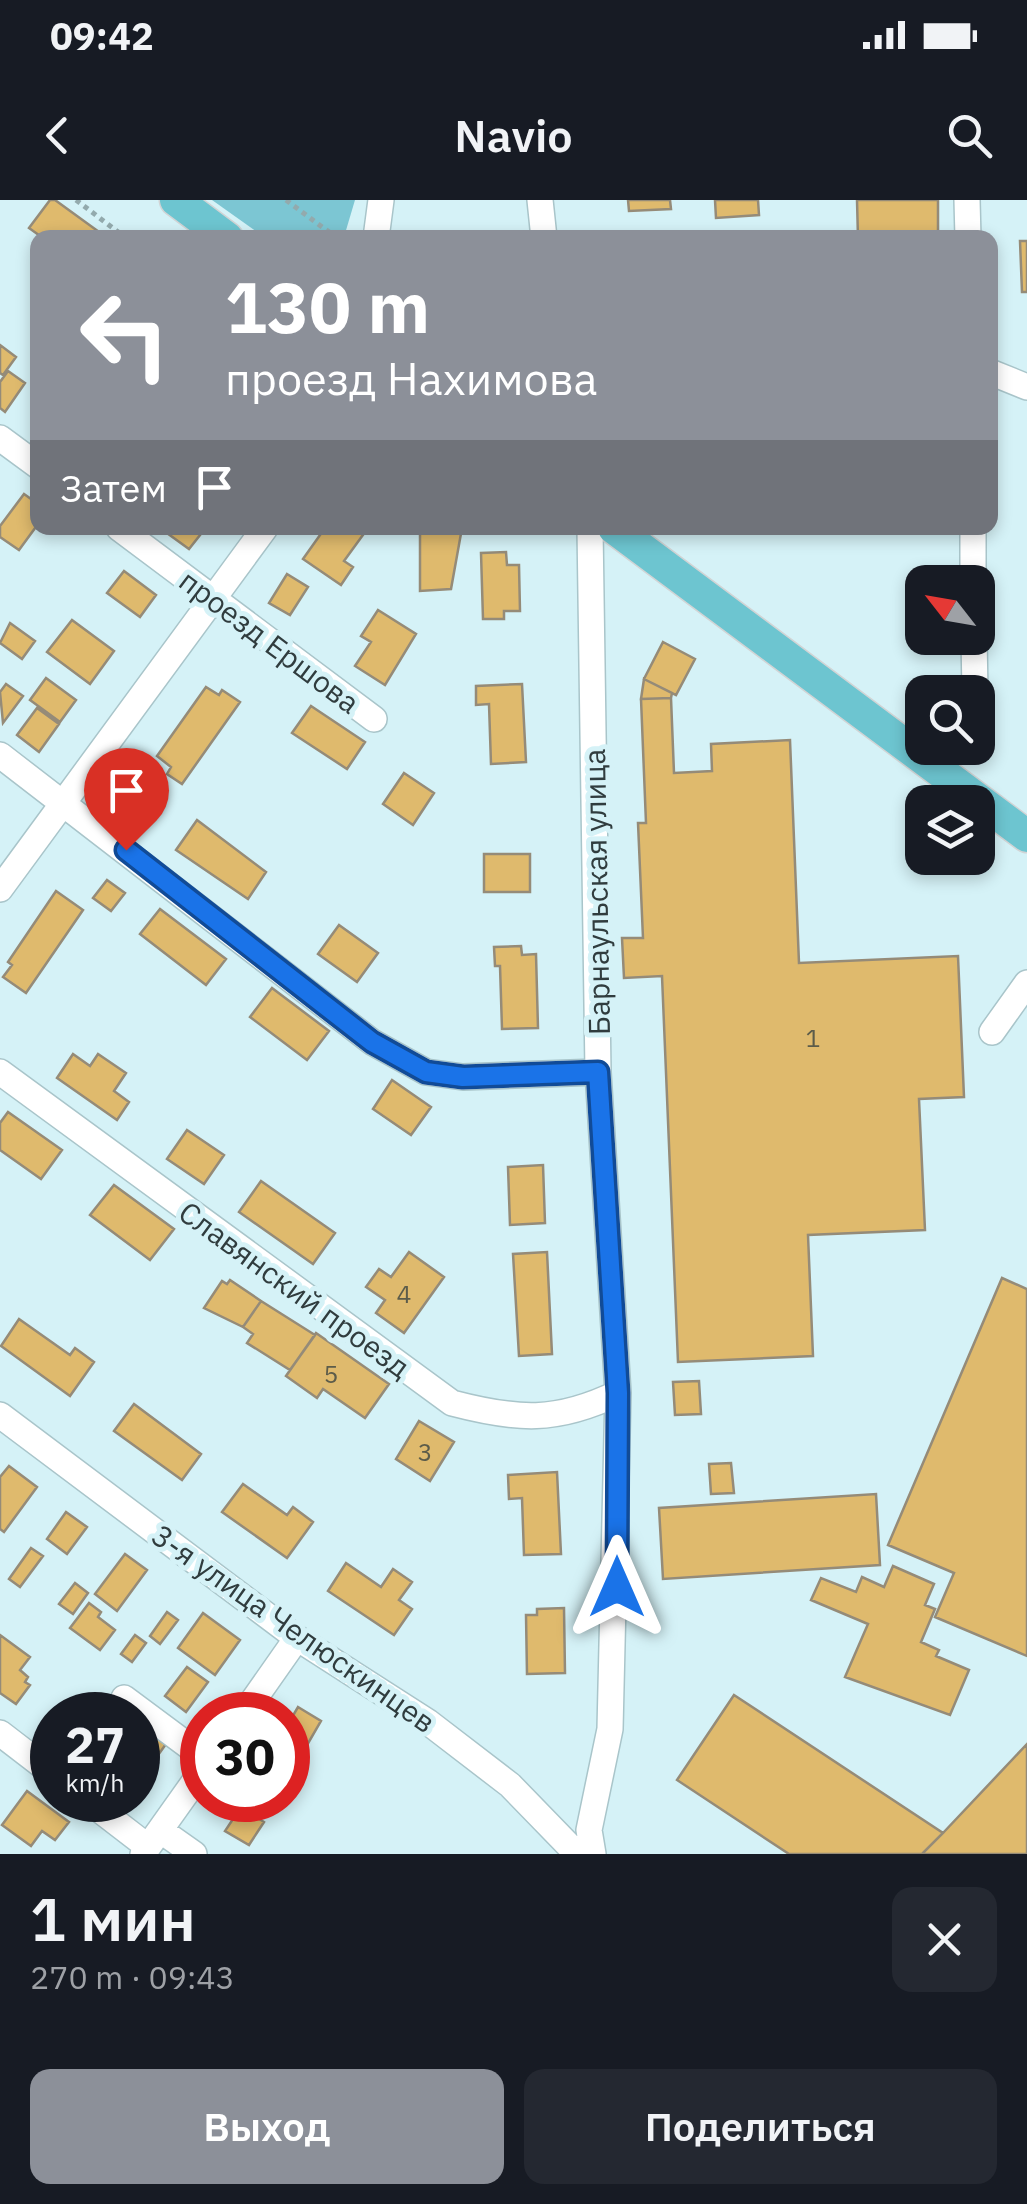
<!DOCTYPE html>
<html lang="ru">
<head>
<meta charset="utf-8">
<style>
	body { margin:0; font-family:"IBM Plex Sans",sans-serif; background:#242831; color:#f1f3f6; height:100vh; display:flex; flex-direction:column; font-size:38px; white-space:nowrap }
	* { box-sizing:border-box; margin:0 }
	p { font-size:32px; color:#9ea1a6 }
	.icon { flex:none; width:55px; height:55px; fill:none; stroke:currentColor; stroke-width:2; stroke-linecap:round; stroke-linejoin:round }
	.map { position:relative; height:1654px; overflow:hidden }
	.drawer { display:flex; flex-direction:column; background:#171b24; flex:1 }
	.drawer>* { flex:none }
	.banner { position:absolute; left:30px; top:30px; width:968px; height:305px; border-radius:20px; box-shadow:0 5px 15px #0003; background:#8c9099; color:#fff; overflow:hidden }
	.needle { width:65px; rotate:301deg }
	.buttons { position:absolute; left:905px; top:365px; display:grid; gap:20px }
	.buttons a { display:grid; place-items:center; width:90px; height:90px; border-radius:20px; background:#171b24; box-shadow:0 5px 15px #0003; font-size:50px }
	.speed { position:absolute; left:30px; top:1492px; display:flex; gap:20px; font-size:50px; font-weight:700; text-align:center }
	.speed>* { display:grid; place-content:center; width:130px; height:130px; border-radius:50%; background:#171b24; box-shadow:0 5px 15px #0003; line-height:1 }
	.speed small { font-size:25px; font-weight:400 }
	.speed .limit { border:15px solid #d22; background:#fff; color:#111 }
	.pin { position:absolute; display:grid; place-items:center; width:85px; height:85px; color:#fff; margin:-102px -42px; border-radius:50% 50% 50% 0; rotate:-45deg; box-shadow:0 0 10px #0007 }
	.pin .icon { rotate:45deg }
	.me { position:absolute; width:110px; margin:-55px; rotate:0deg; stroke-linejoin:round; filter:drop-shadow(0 0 8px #0008) }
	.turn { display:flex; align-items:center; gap:35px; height:210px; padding:0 30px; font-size:45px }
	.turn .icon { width:130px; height:130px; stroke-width:2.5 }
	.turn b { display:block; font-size:70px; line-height:85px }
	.then { display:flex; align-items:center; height:95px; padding:0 30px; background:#0003; gap:20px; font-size:38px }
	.round { display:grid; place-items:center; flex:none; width:105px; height:105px; border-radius:20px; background:#242831 }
	.overview { display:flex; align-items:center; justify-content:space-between; height:170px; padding:0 30px }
	h1 { font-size:60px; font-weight:600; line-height:75px }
	.primary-button { display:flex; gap:20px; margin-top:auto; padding:20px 30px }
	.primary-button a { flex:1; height:115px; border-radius:20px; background:#8c9099; color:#fff; font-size:40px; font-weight:600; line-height:115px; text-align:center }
	.primary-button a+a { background:#242831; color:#f1f3f6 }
	.status { display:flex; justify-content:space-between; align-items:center; height:70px; padding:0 50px; background:#171b24; direction:ltr }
	.status svg { height:28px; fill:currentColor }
	header { display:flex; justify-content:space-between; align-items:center; height:130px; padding:0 30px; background:#171b24; font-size:45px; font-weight:600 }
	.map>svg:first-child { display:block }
	.green { fill:#7cc6d3 }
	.building { fill:#dfba6d; stroke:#958b78; stroke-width:2.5 }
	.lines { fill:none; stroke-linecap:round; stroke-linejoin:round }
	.minor-casing { stroke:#a9c5ca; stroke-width:28 }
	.major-casing { stroke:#d1d4d5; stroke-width:35 }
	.path { stroke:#93aaad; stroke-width:5; stroke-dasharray:5 5; stroke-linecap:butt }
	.minor { stroke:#fff; stroke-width:25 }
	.major { stroke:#6dc5d0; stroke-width:32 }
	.route-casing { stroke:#114b97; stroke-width:25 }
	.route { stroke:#1a73e8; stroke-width:18 }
	.labels { text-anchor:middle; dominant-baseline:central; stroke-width:10; stroke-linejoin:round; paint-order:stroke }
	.number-label { font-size:25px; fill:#5c5c4a }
	.street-label { font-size:30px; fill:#303c3e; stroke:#d5f2f7 }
</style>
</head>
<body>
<div class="status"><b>09:42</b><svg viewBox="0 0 49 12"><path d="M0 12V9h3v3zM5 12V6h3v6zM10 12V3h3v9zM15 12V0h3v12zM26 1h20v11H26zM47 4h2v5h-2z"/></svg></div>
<header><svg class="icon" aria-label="back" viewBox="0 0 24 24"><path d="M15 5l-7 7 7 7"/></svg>Navio<svg class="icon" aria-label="search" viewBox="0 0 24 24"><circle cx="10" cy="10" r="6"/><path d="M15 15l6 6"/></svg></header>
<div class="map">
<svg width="1027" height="1654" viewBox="0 0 1027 1654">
	<rect width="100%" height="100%" fill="#d5f2f7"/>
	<path class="green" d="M 212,0 L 355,0 L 344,37 L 264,37 Z"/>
	<path class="building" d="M 50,0 L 55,0 L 106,37 L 43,38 L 29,28 Z
		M 628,0 L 670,0 L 671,9 L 629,11 Z
		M 715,0 L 758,0 L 759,15 L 716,18 Z
		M 857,0 L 938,0 L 938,38 L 858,38 Z
		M 1020,41 L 1027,41 L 1027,92 L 1022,92 Z
		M 0,145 L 16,157 L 3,175 L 0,173 Z
		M 8,171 L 25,183 L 5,212 L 0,208 L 0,182 Z
		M 24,294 L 38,304 L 38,324 L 19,350 L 0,337 L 0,326 Z
		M 160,328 L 201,328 L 204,330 L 189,349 Z
		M 325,328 L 368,328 L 344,361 L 353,367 L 341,385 L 303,359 Z
		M 420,328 L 462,328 L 451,389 L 420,391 Z
		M 506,352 L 507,365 L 519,365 L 520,411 L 504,411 L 504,419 L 483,419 L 481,353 Z
		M 124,371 L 156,395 L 140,417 L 107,393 Z
		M 287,374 L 308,387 L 290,415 L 269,403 Z
		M 378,410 L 416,434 L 385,485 L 355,466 L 371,442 L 361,436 Z
		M 72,420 L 114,451 L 90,484 L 47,452 Z
		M 10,423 L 35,441 L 22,459 L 0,443 Z
		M 663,442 L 695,459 L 676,495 L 644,479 Z
		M 46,478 L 76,500 L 60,522 L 30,500 Z
		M 644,479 L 672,493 L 671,498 L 641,499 Z
		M 6,484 L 23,496 L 3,523 L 0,492 Z
		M 522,484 L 526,562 L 491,564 L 489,504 L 476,505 L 476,486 Z
		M 206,487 L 219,495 L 222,490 L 240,502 L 182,584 L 167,574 L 171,567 L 157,556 Z
		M 671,498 L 674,573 L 712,571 L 711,544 L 790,540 L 799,763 L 958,756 L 964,897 L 919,899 L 925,1030 L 808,1035 L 813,1156 L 678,1162 L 662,776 L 624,778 L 622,738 L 643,738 L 638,623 L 646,623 L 641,499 Z
		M 311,506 L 365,542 L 347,569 L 292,533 Z
		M 37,508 L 59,524 L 39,552 L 17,535 Z
		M 404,573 L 434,593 L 413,625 L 383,604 Z
		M 197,620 L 266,672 L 248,699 L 176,650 Z
		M 484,654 L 530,654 L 530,692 L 484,692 Z
		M 107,680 L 125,693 L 111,711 L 93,698 Z
		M 56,691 L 83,710 L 26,793 L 3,777 L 12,765 L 8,762 Z
		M 160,709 L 226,759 L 206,785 L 140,734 Z
		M 339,725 L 378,753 L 357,782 L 318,754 Z
		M 521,746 L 522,755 L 536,754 L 538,828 L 502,829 L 500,766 L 495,766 L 494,747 Z
		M 272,788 L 329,831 L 307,860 L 250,817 Z
		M 73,854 L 90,866 L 98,854 L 126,873 L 114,891 L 129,902 L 117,920 L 57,878 Z
		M 392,880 L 431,907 L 411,935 L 373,909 Z
		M 8,912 L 62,950 L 41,979 L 0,950 L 0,923 Z
		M 187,930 L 224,955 L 204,984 L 167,959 Z
		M 543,965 L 545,1023 L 510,1025 L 508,967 Z
		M 261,981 L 335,1033 L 313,1064 L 239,1012 Z
		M 114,985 L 174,1029 L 150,1060 L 90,1015 Z
		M 409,1052 L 444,1077 L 404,1133 L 376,1113 L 385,1100 L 366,1087 L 379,1069 L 391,1077 Z
		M 547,1052 L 552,1154 L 519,1156 L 513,1054 Z
		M 1002,1078 L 1027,1089 L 1027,1456 L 935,1417 L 954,1373 L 888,1345 Z
		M 230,1080 L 261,1101 L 243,1127 L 204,1108 L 222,1081 L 227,1084 Z
		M 261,1101 L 315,1135 L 290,1170 L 247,1143 L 253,1134 L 243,1127 Z
		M 19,1119 L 70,1155 L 75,1148 L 94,1162 L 70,1196 L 1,1146 Z
		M 316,1133 L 389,1184 L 365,1218 L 323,1189 L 317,1198 L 286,1176 Z
		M 699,1181 L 701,1214 L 675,1215 L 673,1182 Z
		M 134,1204 L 201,1254 L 182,1280 L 114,1231 Z
		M 419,1221 L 454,1242 L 430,1281 L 396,1259 Z
		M 731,1263 L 734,1293 L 711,1294 L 709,1264 Z
		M 9,1266 L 37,1287 L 4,1332 L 0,1329 L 0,1277 Z
		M 557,1272 L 561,1354 L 524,1355 L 522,1298 L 509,1299 L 508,1275 Z
		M 243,1284 L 287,1315 L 293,1307 L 313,1322 L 287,1358 L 222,1312 Z
		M 876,1294 L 880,1365 L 663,1379 L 659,1308 Z
		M 66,1312 L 87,1327 L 67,1354 L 47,1339 Z
		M 31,1348 L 43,1356 L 20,1387 L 9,1379 Z
		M 125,1354 L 147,1370 L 117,1411 L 95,1394 Z
		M 346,1363 L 381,1387 L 393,1369 L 412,1382 L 399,1400 L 412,1409 L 394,1435 L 328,1391 Z
		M 893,1366 L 934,1384 L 925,1405 L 935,1409 L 921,1442 L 939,1450 L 936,1456 L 969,1470 L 950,1515 L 845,1477 L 868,1424 L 811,1400 L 821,1378 L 856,1392 L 862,1377 L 884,1387 Z
		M 75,1383 L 88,1393 L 73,1414 L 59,1404 Z
		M 89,1403 L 101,1412 L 98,1417 L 115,1430 L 100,1450 L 70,1428 Z
		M 564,1408 L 565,1473 L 527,1474 L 526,1415 L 537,1415 L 537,1409 Z
		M 167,1412 L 178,1420 L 160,1444 L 150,1436 Z
		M 203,1413 L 240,1440 L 215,1475 L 178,1448 Z
		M 0,1435 L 30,1457 L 20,1470 L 28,1477 L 25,1482 L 30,1485 L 16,1504 L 0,1493 Z
		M 135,1435 L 146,1443 L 132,1462 L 121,1454 Z
		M 187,1467 L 208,1482 L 186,1512 L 165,1496 Z
		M 734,1495 L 943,1633 L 922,1654 L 789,1654 L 677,1580 Z
		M 298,1507 L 321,1521 L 288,1578 L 288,1524 Z
		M 138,1523 L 166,1544 L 138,1583 Z
		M 1027,1544 L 1027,1654 L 922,1654 L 943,1633 Z
		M 27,1591 L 69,1622 L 55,1640 L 42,1631 L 31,1646 L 2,1625 Z
		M 241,1607 L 264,1622 L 249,1645 L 225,1631 Z"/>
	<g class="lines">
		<g class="minor-casing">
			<path id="minor" d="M 540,0 L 544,38
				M 967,0 L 968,38
				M 376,38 L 381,0
				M 990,172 L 1027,187
				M 0,238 L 38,266
				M 119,328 L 374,519
				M 590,328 L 598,872 L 618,1193 L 610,1529 L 589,1630 L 593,1654
				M 973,328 L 973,382
				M 974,438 L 975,492
				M 0,555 L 372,842 L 426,872 L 463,877 L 598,872
				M 0,689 L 265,328
				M 992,832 L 1027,783
				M 0,872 L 452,1203 C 517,1220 556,1223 618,1193
				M 0,1215 L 297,1438 L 428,1522 L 510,1585 L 577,1654
				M 124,1498 L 202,1556
				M 243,1515 L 297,1438
				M 0,1533 L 52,1573
				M 87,1600 L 148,1647
				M 160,1630 L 194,1654
				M 143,1654 L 202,1571"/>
		</g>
		<g class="major-casing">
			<path id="major" d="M 176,0 L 227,38
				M 614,328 L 1027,636"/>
		</g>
		<path class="path" d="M 76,0 L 126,38
			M 286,0 L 337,38"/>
		<use href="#minor" class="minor"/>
		<use href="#major" class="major"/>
	</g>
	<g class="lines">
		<g class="route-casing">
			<path id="route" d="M 126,650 L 372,842 L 426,872 L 463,877 L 598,872 L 618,1193 L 617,1387"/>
		</g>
		<use href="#route" class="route"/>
	</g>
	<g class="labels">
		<g class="number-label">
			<text x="813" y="837">1</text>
			<text x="404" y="1093">4</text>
			<text x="331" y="1173">5</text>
			<text x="425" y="1251">3</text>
		</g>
		<g class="street-label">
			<text transform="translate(270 441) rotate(37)">проезд Ершова</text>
			<text transform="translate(596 692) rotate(-91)">Барнаульская улица</text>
			<text transform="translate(295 1089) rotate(36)">Славянский проезд</text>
			<text transform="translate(294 1428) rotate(35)">3-я улица Челюскинцев</text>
		</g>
	</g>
</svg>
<div class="buttons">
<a><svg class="needle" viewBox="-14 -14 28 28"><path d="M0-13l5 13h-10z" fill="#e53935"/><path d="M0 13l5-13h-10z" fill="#9ea1a6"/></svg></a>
<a><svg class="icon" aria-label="search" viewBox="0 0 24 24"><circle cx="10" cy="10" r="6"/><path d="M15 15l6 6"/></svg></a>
<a><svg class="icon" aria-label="layers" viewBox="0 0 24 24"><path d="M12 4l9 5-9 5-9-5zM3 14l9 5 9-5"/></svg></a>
</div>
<div class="speed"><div>27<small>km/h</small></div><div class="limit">30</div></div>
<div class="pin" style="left:126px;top:650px;background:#d93025"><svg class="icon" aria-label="arrive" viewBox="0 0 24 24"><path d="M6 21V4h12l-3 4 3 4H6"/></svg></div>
<svg class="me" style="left:617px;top:1387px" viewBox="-20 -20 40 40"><path d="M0-17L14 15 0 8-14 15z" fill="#1a73e8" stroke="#fff" stroke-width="4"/></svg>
<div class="banner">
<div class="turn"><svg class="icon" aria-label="left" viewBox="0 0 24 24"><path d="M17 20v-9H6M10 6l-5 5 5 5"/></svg><div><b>130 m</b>проезд Нахимова</div></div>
<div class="then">Затем<svg class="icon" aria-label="arrive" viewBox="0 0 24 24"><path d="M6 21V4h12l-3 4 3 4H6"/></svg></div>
</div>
</div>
<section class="drawer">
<div class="overview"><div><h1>1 мин</h1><p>270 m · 09:43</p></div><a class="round"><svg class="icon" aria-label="close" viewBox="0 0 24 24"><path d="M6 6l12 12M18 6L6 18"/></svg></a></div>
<div class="primary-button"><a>Выход</a><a>Поделиться</a></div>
</section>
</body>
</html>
